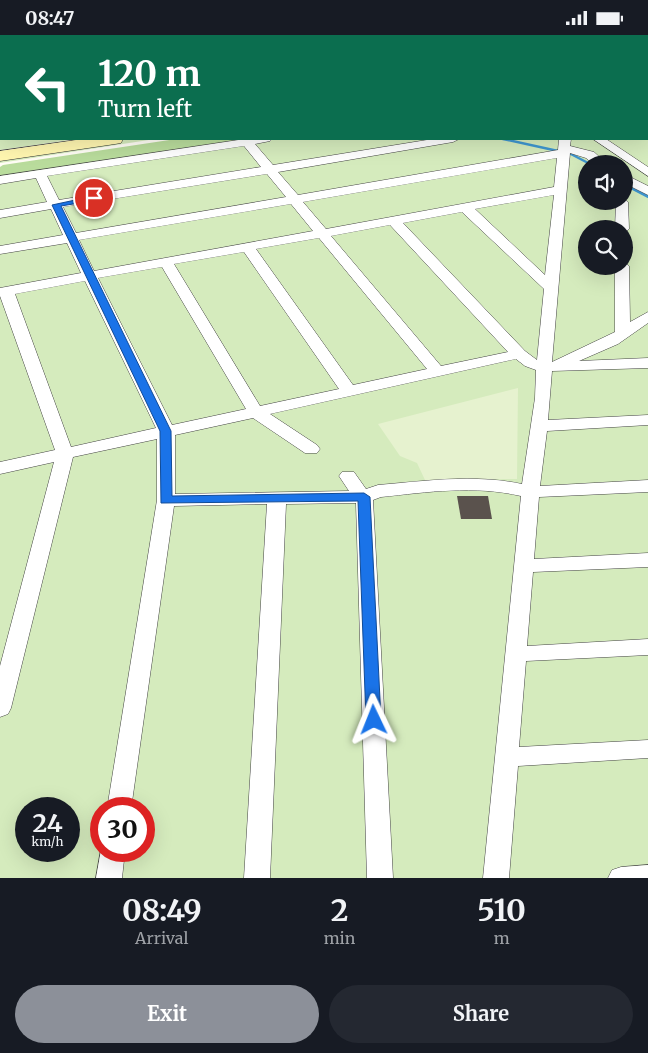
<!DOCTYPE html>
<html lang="en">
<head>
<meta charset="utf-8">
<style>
	body { margin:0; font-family:Merriweather,serif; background:#242831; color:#f1f3f6; height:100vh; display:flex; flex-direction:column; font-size:19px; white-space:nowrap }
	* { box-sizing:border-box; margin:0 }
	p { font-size:16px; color:#9ea1a6 }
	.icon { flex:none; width:28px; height:28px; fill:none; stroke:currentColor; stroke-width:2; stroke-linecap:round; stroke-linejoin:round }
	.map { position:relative; height:843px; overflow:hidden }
	.details { display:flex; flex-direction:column; background:#171b24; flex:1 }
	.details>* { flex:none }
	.hud { position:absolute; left:0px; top:0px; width:649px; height:105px; box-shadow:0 5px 20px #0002; background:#0b6e4f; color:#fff; overflow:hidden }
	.tools { position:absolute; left:578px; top:120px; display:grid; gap:10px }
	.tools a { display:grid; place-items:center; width:55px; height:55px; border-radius:50%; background:#171b24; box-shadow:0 5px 20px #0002; font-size:25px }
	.speed { position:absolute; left:15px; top:762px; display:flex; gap:10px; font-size:25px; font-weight:700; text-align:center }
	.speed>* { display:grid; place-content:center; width:65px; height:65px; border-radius:50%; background:#171b24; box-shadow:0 5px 20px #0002; line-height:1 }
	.speed small { font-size:12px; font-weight:400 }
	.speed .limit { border:8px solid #d22; background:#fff; color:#111 }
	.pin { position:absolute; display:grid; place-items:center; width:42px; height:42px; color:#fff; margin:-21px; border:2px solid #fff; border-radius:50%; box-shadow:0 1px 5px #0007 }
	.me { position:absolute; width:55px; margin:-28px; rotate:358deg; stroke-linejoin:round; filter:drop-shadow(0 0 4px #0008) }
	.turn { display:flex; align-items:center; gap:18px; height:105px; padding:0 15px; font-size:22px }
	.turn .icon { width:65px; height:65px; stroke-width:2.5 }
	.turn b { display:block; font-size:35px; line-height:42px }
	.eta { display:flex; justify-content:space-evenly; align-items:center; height:85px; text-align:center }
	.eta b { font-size:30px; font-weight:700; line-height:35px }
	.cta { display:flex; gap:10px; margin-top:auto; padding:10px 15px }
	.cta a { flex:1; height:58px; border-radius:30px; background:#8c9099; color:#fff; font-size:20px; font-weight:700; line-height:58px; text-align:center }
	.cta a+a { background:#242831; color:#f1f3f6 }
	.status { display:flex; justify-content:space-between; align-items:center; height:35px; padding:0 25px; background:#171b24; direction:ltr }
	.status svg { height:14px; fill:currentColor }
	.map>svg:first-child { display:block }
	.green { fill:#d5ebbd; fill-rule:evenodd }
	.forest { fill:#b9dc9c }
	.pitch { fill:#e6f2cf }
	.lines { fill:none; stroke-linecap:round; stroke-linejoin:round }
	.stream-far1 { stroke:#3f96cf; stroke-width:2.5 }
	.stream { stroke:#3f96cf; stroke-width:4 }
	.building { fill:#5a524d }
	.street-casing { stroke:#444; stroke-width:1 }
	.secondary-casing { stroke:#333; stroke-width:1 }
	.street { fill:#fff; fill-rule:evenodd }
	.secondary { fill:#fff6b0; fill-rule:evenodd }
	.route { fill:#1a73e8; stroke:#114b97 }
</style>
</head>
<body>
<div class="status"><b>08:47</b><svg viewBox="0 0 49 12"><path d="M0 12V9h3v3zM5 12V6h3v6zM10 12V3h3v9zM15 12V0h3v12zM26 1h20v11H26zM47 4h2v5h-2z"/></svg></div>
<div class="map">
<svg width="648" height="843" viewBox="0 0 648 843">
	<rect width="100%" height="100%" fill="#fffdf5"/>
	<path class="green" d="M 0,0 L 648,0 L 648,4 L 648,1 L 1,1 L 1,104 L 77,104 L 0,115 Z
		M 648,59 L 648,843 L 0,843 L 0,143 L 253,104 L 648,104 ZM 586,129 L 624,129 L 624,166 L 586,166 ZM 586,194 L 624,194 L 624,231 L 586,231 ZM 26,774 L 69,774 L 69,816 L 26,816 ZM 101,774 L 144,774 L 144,816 L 101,816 Z
		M 128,104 L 155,104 L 0,128 L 0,123 Z"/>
	<path class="forest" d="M 176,104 L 253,104 L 0,143 L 0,132 L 3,130 Z"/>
	<path class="pitch" d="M 518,353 L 517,444 L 425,445 L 417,428 L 400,421 L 378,389 Z"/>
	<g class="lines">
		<path class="stream-far1" d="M 503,104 L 558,116
			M 569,118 L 590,129"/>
		<path class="stream" d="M 625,149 L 648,161"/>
	</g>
	<path class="building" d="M 457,461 L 488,461 L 492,484 L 461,484 Z"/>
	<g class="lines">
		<g class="street-casing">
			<path id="street" d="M 245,104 L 272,104 L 270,106 L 255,109 L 273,130 L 433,104 L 459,104 L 453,107 L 278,137 L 298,160 L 558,115 L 559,104 L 571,104 L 570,111 L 594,117 L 607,129 L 593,129 L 586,123 L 570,118 L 552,327 L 615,297 L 615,231 L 624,231 L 624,227 L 629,231 L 630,287 L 648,277 L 648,288 L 618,309 L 579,326 L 648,323 L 648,333 L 552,336 L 548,385 L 648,380 L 648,390 L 547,396 L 540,451 L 648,445 L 648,457 L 539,462 L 534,524 L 648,518 L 648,532 L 533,537 L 527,611 L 648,604 L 648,620 L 526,626 L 519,712 L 648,705 L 648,723 L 518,731 L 509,843 L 483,843 L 521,461 C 474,450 428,457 381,462 L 373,465 L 393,843 L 367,843 L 356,468 L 286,469 L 270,843 L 244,843 L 267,469 L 174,471 L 131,774 L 107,774 L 157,465 L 157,404 L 73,422 L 11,673 L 8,679 L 0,682 L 0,631 L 54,427 L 0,439 L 0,427 L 55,415 L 0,261 L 0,253 L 81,238 L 67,208 L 0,219 L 0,211 L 63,200 L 51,174 L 0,183 L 0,175 L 47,167 L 36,143 L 0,149 L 0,141 ZM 244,111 L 261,132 L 59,165 L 47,141 ZM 557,123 L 554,152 L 326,194 L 303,167 ZM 267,139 L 286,162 L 76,198 L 63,172 ZM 554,160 L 545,240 L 475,174 ZM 291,169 L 313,196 L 94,236 L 79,205 ZM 462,177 L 544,254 L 537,325 L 525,316 L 403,188 ZM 390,190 L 508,317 L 441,331 L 331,201 ZM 319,203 L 427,334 L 353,350 L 256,214 ZM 244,217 L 339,354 L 260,371 L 174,229 ZM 162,232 L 246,374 L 172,390 L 98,243 ZM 85,246 L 156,393 L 71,412 L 15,259 ZM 516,324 L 525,331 L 536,335 L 535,363 L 522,449 C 474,439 426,446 378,450 L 366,454 L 354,437 L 342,437 L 339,441 L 349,456 L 175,459 L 175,400 L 253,383 L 305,418 L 317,418 L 320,414 L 317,410 L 270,379 Z
				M 593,104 L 606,104 L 648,132 L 648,141 Z
				M 624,139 L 648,151 L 648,160 L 624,148 Z
				M 624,164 L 628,167 L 629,194 L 624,198 L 624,194 L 615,194 L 616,167 L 624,166 Z
				M 101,815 L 125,816 L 122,843 L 96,843 Z
				M 648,830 L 648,843 L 608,843 L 612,835 L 621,832 Z"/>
		</g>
		<g class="secondary-casing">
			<path id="secondary" d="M 83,104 L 123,104 L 121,108 L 115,109 L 0,126 L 0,116 Z"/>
		</g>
		<use href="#street" class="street"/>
		<use href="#secondary" class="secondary"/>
	</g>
	<path class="route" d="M 94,161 L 99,163 L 97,165 L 61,171 L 171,396 L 172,461 L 364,458 L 370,462 L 381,685 L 379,689 L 369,689 L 366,685 L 358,466 L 161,468 L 160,396 L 52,170 Z"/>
</svg>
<div class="tools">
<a><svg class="icon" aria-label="sound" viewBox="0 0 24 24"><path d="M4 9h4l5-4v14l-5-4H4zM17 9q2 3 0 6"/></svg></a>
<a><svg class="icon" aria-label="search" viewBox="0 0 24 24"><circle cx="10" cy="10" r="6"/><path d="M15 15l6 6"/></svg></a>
</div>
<div class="speed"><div>24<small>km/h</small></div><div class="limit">30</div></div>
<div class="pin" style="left:94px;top:163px;background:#d93025"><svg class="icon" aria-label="arrive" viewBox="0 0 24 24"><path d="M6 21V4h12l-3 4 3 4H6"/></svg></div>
<svg class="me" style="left:374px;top:685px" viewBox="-20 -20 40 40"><path d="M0-17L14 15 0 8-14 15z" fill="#1a73e8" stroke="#fff" stroke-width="4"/></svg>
<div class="hud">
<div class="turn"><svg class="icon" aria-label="left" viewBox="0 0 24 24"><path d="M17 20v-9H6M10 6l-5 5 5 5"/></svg><div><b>120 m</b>Turn left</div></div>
</div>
</div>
<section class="details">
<div class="eta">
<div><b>08:49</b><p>Arrival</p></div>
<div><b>2</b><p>min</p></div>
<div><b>510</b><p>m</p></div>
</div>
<div class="cta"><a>Exit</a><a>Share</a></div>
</section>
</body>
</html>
